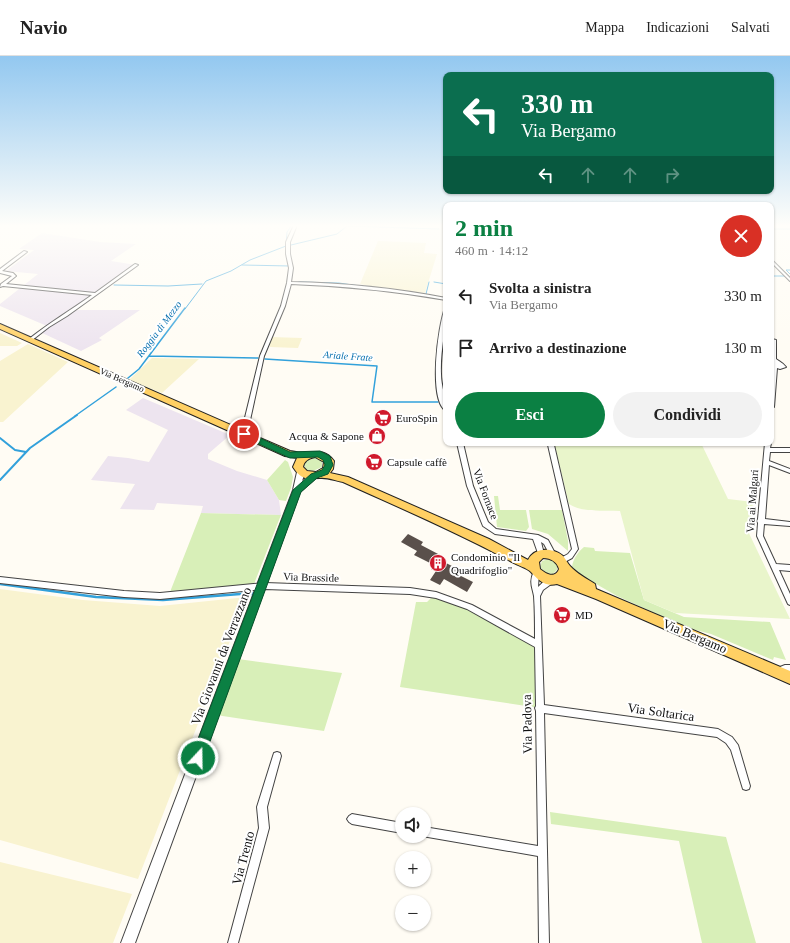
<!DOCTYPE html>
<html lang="it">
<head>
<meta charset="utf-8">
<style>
	body { margin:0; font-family:Georgia,serif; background:#f2f2f2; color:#222; height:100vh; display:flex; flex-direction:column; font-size:15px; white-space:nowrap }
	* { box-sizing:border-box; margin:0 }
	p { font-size:13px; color:#767676 }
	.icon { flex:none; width:22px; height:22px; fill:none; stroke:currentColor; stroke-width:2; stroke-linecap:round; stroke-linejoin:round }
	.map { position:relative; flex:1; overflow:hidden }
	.details { position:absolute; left:443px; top:146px; width:331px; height:244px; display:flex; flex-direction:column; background:#fff; border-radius:8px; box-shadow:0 1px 3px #0004 }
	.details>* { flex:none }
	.banner { position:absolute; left:443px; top:16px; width:331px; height:122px; border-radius:8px; box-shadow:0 1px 3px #0004; background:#0b6e4f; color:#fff; overflow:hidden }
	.controls { position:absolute; left:395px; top:751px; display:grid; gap:8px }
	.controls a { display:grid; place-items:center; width:36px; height:36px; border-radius:50%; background:#fff; box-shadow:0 1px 3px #0004; font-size:20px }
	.pin { position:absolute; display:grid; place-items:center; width:34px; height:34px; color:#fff; margin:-17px; border:2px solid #fff; border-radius:50%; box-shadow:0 1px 4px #0007 }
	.me { position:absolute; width:44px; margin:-22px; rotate:21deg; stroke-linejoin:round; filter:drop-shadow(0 0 3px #0008) }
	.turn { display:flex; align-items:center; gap:14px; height:84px; padding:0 12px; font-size:18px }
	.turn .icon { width:52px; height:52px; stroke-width:2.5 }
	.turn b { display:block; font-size:28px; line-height:34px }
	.lanes { display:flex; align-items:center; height:38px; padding:0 12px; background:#0003; justify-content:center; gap:20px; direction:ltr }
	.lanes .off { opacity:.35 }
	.round { display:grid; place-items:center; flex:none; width:42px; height:42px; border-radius:21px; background:#f2f2f2 }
	.head { display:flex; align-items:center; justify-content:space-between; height:68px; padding:0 12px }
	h1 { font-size:24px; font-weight:600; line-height:30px; color:#0b8043 }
	.button { display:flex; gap:8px; margin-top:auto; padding:8px 12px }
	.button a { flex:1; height:46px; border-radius:24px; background:#0b8043; color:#fff; font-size:16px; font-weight:600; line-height:46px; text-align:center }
	.button a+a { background:#f2f2f2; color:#222 }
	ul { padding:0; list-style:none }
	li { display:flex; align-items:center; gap:12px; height:52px; padding:0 12px }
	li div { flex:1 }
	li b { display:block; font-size:15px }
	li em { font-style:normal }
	header { display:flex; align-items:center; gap:24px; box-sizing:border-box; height:56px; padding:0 20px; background:#fff; border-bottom:1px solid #e0e0e0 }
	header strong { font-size:19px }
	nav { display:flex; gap:22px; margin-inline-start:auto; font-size:14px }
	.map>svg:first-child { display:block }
	.industrial { fill:#ede4ef }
	.farmland { fill:#f9f3d0 }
	.green { fill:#d8efb8 }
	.pitch { fill:#e9f5cb }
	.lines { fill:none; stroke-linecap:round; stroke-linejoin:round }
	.stream-far3 { stroke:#32a1db; stroke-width:1 }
	.stream-far2 { stroke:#32a1db; stroke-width:1.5 }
	.stream-far1 { stroke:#32a1db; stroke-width:2 }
	.stream { stroke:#32a1db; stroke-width:2.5 }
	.building { fill:#5a504b }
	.minor-casing { stroke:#434343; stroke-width:2 }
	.tertiary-casing { stroke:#434343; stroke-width:2 }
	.primary-casing { stroke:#212121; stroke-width:2 }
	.minor { fill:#fff; fill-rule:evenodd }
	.tertiary { fill:#fff; fill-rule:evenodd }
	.primary { fill:#ffd064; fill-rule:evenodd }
	.route { fill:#0b8043; stroke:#07532c }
	.labels { text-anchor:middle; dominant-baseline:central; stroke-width:4; stroke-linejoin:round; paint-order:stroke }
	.far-street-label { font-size:9px; fill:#101010; stroke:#fff }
	.far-water-label { font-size:10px; font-style:italic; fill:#0b72b0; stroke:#fff }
	.poi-label { font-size:11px; fill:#101010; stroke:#fff; text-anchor:start }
	.street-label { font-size:11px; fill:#101010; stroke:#fff }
	.near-street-label { font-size:13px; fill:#101010; stroke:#fff }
</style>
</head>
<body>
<header>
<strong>Navio</strong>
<nav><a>Mappa</a><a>Indicazioni</a><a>Salvati</a></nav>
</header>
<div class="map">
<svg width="790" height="887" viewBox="0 0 790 887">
	<rect width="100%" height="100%" fill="#fffcf4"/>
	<path class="industrial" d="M 42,177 L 100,186 L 136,188 L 111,205 L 136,209 L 73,254 L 140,254 L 99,282 L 102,284 L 81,295 L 40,276 L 47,270 L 0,250 L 0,248 L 38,218 L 6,215 L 34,194 L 19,193 Z
		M 143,342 L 230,379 L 208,398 L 208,403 L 237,415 L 267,424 L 279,444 L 281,459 L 201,457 L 203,450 L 157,447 L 154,454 L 120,453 L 135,428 L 91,424 L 108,400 L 128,402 L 149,406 L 168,374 L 126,354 Z"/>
	<path class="farmland" d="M 378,185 L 426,187 L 424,197 L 437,198 L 425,237 L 373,231 L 360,228 Z
		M 0,277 L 22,287 L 17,290 L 0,290 Z
		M 271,281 L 302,282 L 298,292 L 270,291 L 270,289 L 267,289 Z
		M 28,288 L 68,306 L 3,366 L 0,366 L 0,305 Z
		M 152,302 L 199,303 L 162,337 L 129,324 Z
		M 0,533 L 83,544 L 160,550 L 247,541 L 138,823 L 0,784 Z
		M 0,806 L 132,838 L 113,887 L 0,887 Z"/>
	<path class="green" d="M 314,402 L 322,405 L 322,411 L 313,415 L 306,414 L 304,409 C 305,404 309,403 314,402 Z
		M 285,404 L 288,406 L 293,421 L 291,432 L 286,445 L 279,444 L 267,424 Z
		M 494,440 L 498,440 L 500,454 L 526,454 L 529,471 L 526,475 L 497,471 Z
		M 529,454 L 562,454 L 568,485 L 568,495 L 548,478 L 532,473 Z
		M 201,457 L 281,459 L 254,528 L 208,534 L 170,536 Z
		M 584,491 L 594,492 L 595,495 L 630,497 L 644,544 L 684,561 L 770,566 L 786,604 L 774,601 L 773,604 L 711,578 L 688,572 L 617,540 L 584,521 L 572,511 C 573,503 578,496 584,491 Z
		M 549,503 L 553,505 L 557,509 L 557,514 L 553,518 L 546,517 L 540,511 L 542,505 Z
		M 434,539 L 468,551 L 539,589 L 539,652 L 400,631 L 416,546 L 427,546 Z
		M 238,603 L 342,617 L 324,675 L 216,659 Z
		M 550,756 L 726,781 L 756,887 L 702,887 L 679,785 L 551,768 Z"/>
	<path class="pitch" d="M 554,387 L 701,387 L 728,443 L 753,446 L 750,471 L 746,471 L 790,563 L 675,557 L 644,544 L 620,455 C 604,454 582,457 569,448 Z"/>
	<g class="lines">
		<path class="stream-far3" d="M 347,170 L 439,173
			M 444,173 L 446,174
			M 771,173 L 790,173
			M 291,189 L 337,178 L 347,170
			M 286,190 L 287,176 L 292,169
			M 242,209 L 290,210
			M 790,214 L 786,214 L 790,218
			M 771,220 L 785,220
			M 299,226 L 339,227 L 366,231
			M 434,226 L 446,228
			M 114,229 L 168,230 L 202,228
			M 426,238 L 429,226
			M 185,253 L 206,225 L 231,215 L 250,204 L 286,190"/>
		<path class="stream-far2" d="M 149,300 L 258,302
			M 265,303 L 377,310 L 372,346 L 438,346
			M 128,322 L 139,313 L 185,252
			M 75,360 L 116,331"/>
		<path class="stream-far1" d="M 0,382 L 15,394 L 26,396
			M 0,424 L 30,392 L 77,359"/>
		<path class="stream" d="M 0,528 L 96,541 L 163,544 L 253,537 L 253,541"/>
	</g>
	<path class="building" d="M 408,478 L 423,486 L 421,489 L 440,499 L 438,503 L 458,513 L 455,517 L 473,526 L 467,536 L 444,523 L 440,529 L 430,524 L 436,515 L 431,513 L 434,509 L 414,499 L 417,495 L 401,486 Z"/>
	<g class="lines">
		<g class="minor-casing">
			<path id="minor" d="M 294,169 L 297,169 L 290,186 L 290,198 L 293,212 L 291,226 C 343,227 395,232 446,242 L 446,244 C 395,235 343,230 291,228 L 285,250 L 264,300 L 247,378 L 244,380 L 241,378 L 260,300 L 281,250 L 287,227 L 289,212 L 286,198 L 286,186 Z
				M 24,195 L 27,196 L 2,215 L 13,217 L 16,220 L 6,228 L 95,237 L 135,208 L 138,209 L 67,260 L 49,271 L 31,285 L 29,285 L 29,283 C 49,267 71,254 92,239 L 3,230 L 0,231 L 1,228 L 12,220 L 0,217 L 0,213 Z
				M 771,203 L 790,222 L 790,225 L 771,206 Z
				M 445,252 L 446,252 C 446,274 440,295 441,318 C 441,330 446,342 446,355 C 428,344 438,270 445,252 Z
				M 772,283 L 776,284 L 776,303 C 780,306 783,307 786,311 L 780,313 L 777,312 L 774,351 L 771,353 L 771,326 L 773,310 L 772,307 L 774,306 L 772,303 Z
				M 457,387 L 463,387 L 473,430 L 488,466 L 496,473 L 538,479 L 548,484 L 556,499 L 555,501 L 553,502 L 551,501 L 544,488 L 541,486 L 544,498 L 543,500 L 541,501 L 539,500 L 533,483 L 495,478 L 483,470 L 467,430 Z
				M 551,387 L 554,389 L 578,493 L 572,502 L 561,508 L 559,507 L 558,505 L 559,503 L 568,498 L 572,493 L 548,389 Z
				M 765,387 L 771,387 L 770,392 L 790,392 L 790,396 L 770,396 L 769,405 L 790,413 L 790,417 L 769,409 L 765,463 L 790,466 L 790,470 L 764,468 L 763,480 L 776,508 L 790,509 L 790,515 L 779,514 L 790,538 L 790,549 L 788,548 L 757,480 L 758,467 L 757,465 L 758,463 Z
				M 536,514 L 538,515 L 539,517 L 538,531 C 542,527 549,520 554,522 L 555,524 L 554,526 L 543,534 L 540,540 L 544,649 L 718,673 L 732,681 L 738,689 L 750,730 L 749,733 L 746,734 L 743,733 L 731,694 L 726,687 L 717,681 L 544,657 L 549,887 L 539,887 L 538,800 L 422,780 L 424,780 L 424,771 L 538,790 L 536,655 L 535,652 L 536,650 L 535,591 L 467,553 L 436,542 L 410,538 L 265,533 L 160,543 L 124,541 L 0,527 L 0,521 L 124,535 L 160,537 L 265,527 L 410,532 L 436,536 L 472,549 L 535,583 C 535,569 535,554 534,540 C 532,530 529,526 534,515 Z
				M 785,609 L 790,609 L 790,617 L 785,617 L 778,620 L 775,619 L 774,616 L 775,613 Z
				M 277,696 L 280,697 L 281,700 L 267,751 L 269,772 L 238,887 L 228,887 L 259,772 L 257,751 L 273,700 L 274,697 Z
				M 352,758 L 402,767 L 402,777 L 352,768 L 349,766 L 347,763 L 349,760 Z"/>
		</g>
		<g class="tertiary-casing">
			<path id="tertiary" d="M 301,413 L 305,416 L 302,425 L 311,418 L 317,418 L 318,420 L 300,436 L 135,887 L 121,887 L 293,434 L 297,416 Z"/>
		</g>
		<g class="primary-casing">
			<path id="primary" d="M 0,268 L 290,395 C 295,396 300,397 305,397 C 317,396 325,393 334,405 L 333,413 L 330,417 L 348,421 L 489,483 L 528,504 C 534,491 553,491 563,500 C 566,503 567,507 570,510 C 576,517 587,523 595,528 L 596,533 L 790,615 L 790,628 L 596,543 L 557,528 C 545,531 538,524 531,516 C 527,512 517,509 512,506 C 457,476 400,452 343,426 C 336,425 327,421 320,422 C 306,422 302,425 293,411 L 297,402 L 285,400 L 0,273 ZM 315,401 L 324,406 L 323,412 L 316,416 L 307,415 L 303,411 C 304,405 309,402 315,401 ZM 543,502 C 551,502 557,506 559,513 C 555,523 546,518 540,513 L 539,506 Z"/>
		</g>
		<use href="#minor" class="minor"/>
		<use href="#tertiary" class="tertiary"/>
		<use href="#primary" class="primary"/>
	</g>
	<linearGradient id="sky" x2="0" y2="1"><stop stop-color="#93c8f0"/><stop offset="0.58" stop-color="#fffefa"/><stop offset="1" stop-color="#fffefa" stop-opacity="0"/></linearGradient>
	<rect width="790" height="293" fill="url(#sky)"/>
	<path class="route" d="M 241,376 L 247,376 L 290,396 L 320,395 L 330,400 L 333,409 L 328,418 L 317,422 L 301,436 L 204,702 L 202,706 L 198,708 L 193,706 L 191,702 L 293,434 L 311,418 L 322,414 L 325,409 L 323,404 L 318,401 L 290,402 L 241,380 Z"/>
	<defs>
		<g id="supermarket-disc" transform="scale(0.9)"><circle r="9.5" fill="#d0192c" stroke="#fff"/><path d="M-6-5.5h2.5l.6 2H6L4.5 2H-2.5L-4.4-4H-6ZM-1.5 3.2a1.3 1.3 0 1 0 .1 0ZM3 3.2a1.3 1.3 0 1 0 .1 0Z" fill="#fff"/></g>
		<g id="shop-disc" transform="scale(0.9)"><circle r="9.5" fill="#d0192c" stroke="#fff"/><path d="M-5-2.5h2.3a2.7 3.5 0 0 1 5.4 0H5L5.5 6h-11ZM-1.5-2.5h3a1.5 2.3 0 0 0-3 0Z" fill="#fff"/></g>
		<g id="building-disc" transform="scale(0.9)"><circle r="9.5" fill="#d0192c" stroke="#fff"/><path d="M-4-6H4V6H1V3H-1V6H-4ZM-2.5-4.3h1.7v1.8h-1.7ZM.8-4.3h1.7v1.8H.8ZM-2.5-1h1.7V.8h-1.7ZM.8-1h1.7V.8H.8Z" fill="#fff"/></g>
	</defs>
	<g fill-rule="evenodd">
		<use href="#supermarket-disc" x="383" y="362"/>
		<use href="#shop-disc" x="377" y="380"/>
		<use href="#supermarket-disc" x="374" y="406"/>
		<use href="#building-disc" x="438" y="507"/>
		<use href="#supermarket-disc" x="562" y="559"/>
	</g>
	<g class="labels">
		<g class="far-street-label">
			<text transform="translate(122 324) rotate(24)">Via Bergamo</text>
		</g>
		<g class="far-water-label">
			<text transform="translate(159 273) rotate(-53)">Roggia di Mezzo</text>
			<text transform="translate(348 300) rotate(4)">Ariale Frate</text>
		</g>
		<g class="poi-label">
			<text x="396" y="362">EuroSpin</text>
			<text x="364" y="380" text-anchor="end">Acqua &amp; Sapone</text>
			<text x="387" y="406">Capsule caffè</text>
			<text x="451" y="501">Condominio "Il<tspan x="451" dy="13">Quadrifoglio"</tspan></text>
			<text x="575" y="559">MD</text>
		</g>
		<g class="street-label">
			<text transform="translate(486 438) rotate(69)">Via Fornace</text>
			<text transform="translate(752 445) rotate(-86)">Via ai Malgari</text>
			<text transform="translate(311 521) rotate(2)">Via Brasside</text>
		</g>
		<g class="near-street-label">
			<text transform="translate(695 580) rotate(23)">Via Bergamo</text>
			<text transform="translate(221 600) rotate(-69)">Via Giovanni da Verrazzano</text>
			<text transform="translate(661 656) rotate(8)">Via Soltarica</text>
			<text transform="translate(527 668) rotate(-91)">Via Padova</text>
			<text transform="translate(243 802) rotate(-75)">Via Trento</text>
		</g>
	</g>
</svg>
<div class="controls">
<a><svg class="icon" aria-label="sound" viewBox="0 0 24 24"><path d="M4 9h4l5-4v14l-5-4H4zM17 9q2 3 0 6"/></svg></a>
<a>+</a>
<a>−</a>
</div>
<div class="pin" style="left:244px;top:378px;background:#d93025"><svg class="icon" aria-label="arrive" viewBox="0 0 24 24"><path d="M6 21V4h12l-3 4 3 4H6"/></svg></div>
<svg class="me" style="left:198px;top:702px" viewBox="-20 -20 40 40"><circle r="17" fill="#0b8043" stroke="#fff" stroke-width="3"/><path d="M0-11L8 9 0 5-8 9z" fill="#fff"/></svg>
<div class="banner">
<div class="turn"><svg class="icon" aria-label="left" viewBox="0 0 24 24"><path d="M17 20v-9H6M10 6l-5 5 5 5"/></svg><div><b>330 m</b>Via Bergamo</div></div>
<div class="lanes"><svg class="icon" aria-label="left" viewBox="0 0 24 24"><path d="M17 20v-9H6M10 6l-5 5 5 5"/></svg><svg class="icon off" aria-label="ahead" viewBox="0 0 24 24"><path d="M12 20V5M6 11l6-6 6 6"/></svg><svg class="icon off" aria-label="ahead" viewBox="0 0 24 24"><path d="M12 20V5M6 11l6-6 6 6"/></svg><svg class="icon off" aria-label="right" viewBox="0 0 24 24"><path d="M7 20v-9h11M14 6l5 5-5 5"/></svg></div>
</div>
<section class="details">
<div class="head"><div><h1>2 min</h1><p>460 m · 14:12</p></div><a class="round" style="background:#d93025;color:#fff"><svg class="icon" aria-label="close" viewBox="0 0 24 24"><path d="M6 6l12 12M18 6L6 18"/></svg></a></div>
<ul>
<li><svg class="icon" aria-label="left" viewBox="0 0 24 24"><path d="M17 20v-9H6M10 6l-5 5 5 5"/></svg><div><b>Svolta a sinistra</b><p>Via Bergamo</p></div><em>330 m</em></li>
<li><svg class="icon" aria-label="arrive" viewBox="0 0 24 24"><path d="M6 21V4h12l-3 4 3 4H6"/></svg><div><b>Arrivo a destinazione</b></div><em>130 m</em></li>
</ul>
<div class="button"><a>Esci</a><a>Condividi</a></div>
</section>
</div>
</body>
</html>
